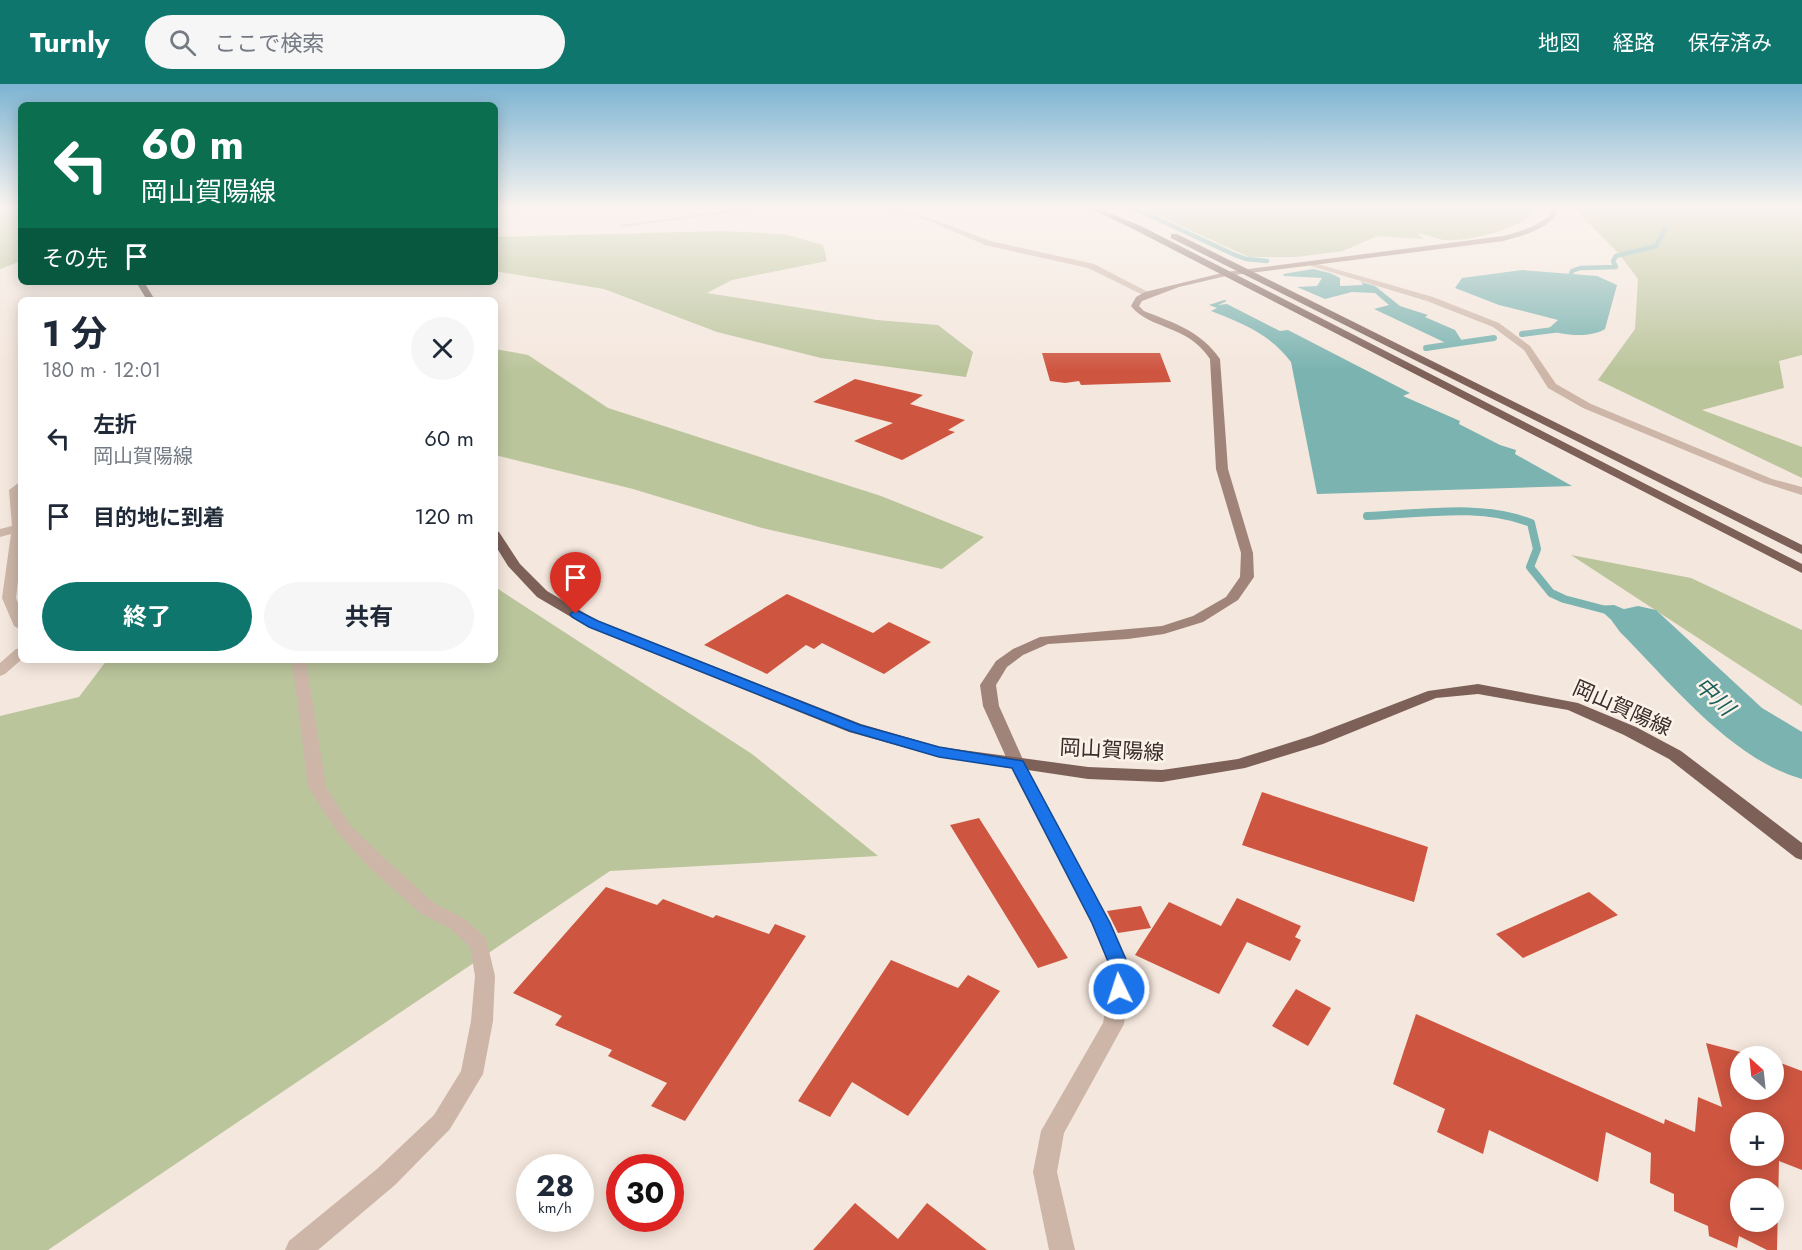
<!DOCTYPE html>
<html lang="ja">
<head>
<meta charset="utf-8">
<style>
	body { margin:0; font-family:Jost,"Noto Sans JP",sans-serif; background:#f6f6f7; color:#1f2937; height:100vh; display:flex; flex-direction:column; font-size:22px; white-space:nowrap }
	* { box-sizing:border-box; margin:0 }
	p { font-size:20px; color:#747a83 }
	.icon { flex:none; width:33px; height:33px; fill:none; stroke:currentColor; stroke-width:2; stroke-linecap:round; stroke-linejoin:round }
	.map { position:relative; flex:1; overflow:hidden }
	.side { position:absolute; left:18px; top:213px; width:480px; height:366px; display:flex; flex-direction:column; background:#fff; border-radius:9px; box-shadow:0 3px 15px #0003 }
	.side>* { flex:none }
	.top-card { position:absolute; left:18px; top:18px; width:480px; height:183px; border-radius:9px; box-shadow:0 3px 15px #0003; background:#0b6e4f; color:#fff; overflow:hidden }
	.needle { width:39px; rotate:333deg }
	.fabs { position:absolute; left:1730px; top:962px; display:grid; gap:12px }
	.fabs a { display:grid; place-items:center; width:54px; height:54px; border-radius:50%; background:#fff; box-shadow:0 3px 15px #0003; font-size:30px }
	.speed { position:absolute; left:516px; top:1070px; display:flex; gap:12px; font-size:30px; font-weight:700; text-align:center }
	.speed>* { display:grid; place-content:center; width:78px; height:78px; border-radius:50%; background:#fff; box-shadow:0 3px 15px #0003; line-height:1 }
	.speed small { font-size:15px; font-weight:400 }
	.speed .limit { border:9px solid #d22; background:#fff; color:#111 }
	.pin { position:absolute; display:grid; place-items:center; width:51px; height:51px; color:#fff; margin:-62px -26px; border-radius:50% 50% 50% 0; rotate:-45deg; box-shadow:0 0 6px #0007 }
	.pin .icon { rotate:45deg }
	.me { position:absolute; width:66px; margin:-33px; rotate:356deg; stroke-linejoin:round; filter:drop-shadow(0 0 4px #0008) }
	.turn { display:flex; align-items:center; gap:21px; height:126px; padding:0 24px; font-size:27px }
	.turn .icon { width:78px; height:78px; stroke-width:2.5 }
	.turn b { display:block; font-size:42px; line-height:51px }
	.then { display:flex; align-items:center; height:57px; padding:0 24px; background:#0003; gap:12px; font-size:22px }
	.round { display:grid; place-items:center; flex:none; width:63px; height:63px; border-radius:32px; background:#f6f6f7 }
	.head { display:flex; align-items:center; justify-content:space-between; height:102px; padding:0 24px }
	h1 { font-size:36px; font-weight:700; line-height:45px }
	.cta { display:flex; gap:12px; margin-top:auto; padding:12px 24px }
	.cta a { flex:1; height:69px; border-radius:36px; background:#0f766e; color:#fff; font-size:24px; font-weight:700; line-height:69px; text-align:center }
	.cta a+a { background:#f6f6f7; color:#1f2937 }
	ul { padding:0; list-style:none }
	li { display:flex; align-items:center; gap:18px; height:78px; padding:0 24px }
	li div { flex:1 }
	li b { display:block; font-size:22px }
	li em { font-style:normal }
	header { display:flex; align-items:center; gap:36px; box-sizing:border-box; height:84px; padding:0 30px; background:#0f766e; color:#fff }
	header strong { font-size:28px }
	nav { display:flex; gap:33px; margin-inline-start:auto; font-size:21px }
	.search { width:420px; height:54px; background:#f6f6f7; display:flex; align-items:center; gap:15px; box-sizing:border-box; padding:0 21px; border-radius:33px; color:#747a83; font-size:22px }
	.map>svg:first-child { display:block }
	.green { fill:#bbc59c }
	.water { fill:#7ab3b0 }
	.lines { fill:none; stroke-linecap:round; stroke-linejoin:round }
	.stream-far2 { stroke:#7ab3b0; stroke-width:4.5 }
	.stream-far1 { stroke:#7ab3b0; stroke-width:6 }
	.stream { stroke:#7ab3b0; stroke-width:8 }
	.river { fill:#7ab3b0; fill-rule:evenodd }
	.building { fill:#ce5641; fill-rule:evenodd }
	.street { fill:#cdb6a8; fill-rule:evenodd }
	.secondary { fill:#a18479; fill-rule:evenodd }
	.primary { fill:#7d6159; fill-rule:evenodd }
	.route { fill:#1a73e8; stroke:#114b97; stroke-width:1.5 }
	.labels { text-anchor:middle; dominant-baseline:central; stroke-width:5; stroke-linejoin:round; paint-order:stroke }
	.street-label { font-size:21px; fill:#3a2c29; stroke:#fbf2ea }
	.water-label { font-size:22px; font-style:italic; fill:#1b5f5d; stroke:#fbf2ea }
</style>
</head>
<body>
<header>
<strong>Turnly</strong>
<div class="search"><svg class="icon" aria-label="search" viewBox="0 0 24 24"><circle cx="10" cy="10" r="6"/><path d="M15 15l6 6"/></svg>ここで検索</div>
<nav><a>地図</a><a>経路</a><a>保存済み</a></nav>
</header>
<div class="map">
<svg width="1802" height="1166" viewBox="0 0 1802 1166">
	<rect width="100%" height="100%" fill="#f4e7dd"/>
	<path class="green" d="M 0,124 L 21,124 L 21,177 L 0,185 Z
		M 1142,124 L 1535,124 C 1528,145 1466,158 1445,156 C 1434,155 1428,149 1417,150 L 1424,155 L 1377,152 L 1343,167 L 1296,173 L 1249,173 Z
		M 1574,124 L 1802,124 L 1802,271 L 1779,277 L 1784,304 L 1702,326 L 1802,363 L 1802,394 L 1598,296 L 1635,245 L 1638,195 L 1620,171 Z
		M 722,147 L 784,150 L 823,161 L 827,177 L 732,196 L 707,209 L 877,236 L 938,241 L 973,268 L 966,293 L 821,274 L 717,248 L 604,205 L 495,187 L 495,153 Z
		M 495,265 L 528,271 L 608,324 L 881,412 L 984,453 L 942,485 L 762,444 L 633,405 L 495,371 Z
		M 1571,471 L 1691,494 L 1802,546 L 1802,622 Z
		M 495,503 L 752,670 L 878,772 L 610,787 L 48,1166 L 0,1166 L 0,632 L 79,613 L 107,576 L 495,576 Z"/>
	<path class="water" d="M 1313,185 L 1330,189 L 1340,194 L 1340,202 L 1363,201 L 1361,198 L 1375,202 L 1400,222 L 1428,231 L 1425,233 L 1455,246 L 1462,257 L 1446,259 L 1374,225 L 1389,221 L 1375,209 L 1352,208 L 1325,215 L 1297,203 L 1317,202 L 1322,194 L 1284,192 L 1283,190 Z
		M 1522,186 L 1597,192 L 1617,201 L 1605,245 C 1591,254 1561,252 1548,245 L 1558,236 L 1499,221 L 1455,204 L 1462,194 Z
		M 1224,216 L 1227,217 L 1218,221 L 1227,220 L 1280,247 L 1288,246 L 1410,309 L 1403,312 L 1460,337 L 1459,340 L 1500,361 L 1516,366 L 1515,370 L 1572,402 L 1317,410 L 1291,278 C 1270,250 1242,239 1211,227 L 1217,224 L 1209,221 Z
		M 1614,521 L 1665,542 L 1619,543 L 1596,522 Z"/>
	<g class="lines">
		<path class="stream-far2" d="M 1134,124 L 1235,171 L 1246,175 L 1267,177
			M 1570,194 L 1572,187 L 1580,184 L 1616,183 L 1613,177 L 1616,172 L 1656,162 L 1665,145"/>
		<path class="stream-far1" d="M 1522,250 L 1561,245
			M 1426,264 L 1494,254"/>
		<path class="stream" d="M 1367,432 C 1421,430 1480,419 1531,439 L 1537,465 L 1530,483 L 1551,509 L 1564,515 L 1610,527"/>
		<path class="river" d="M 1638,522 L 1656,526 L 1762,624 L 1802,648 L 1802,695 C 1731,675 1671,599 1620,548 L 1612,537 L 1620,526 Z"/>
	</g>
	<path class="building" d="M 1042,269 L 1160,269 L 1171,298 L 1081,301 L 1079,297 L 1065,299 L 1050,297 Z
		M 855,295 L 923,311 L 910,320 L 965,336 L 948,346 L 955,348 L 902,376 L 854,357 L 893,339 L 813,318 Z
		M 787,510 L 873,549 L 889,538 L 931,558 L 884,590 L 822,559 L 814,565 L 806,561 L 767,590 L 704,561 Z
		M 1262,708 L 1428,763 L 1414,818 L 1242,761 Z
		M 979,734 L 1068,874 L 1038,884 L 950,741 Z
		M 606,803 L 657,821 L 663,815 L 713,834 L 716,831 L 769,850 L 775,840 L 806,852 L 685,1037 L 651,1022 L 667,999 L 608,972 L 612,966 L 555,941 L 562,932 L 513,909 Z
		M 1589,808 L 1618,831 L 1523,874 L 1496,850 Z
		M 1237,814 L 1301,842 L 1295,853 L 1301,856 L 1290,877 L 1247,858 L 1219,910 L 1135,871 L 1169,818 L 1221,842 Z
		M 1141,822 L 1151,844 L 1118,849 L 1107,827 Z
		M 891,876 L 958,904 L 968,891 L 1000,907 L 908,1032 L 852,998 L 830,1033 L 798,1017 Z
		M 1296,905 L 1331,924 L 1308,962 L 1272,942 Z
		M 1416,930 L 1664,1040 L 1665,1035 L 1695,1048 L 1698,1013 L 1722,1023 L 1706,959 L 1756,972 L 1740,972 L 1740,1005 L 1773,1005 L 1773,976 L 1802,987 L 1802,1086 L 1779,1077 L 1777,1166 L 1767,1166 L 1739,1152 L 1737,1164 L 1709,1152 L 1708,1142 L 1674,1127 L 1674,1110 L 1650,1099 L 1651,1069 L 1606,1048 L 1598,1098 L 1489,1046 L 1483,1070 L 1437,1048 L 1445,1025 L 1393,1000 ZM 1740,1038 L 1773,1038 L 1773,1071 L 1740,1071 ZM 1740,1104 L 1773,1104 L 1773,1137 L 1740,1137 Z
		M 855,1119 L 898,1155 L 927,1119 L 987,1166 L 813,1166 Z"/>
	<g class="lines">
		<path class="street" d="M 746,124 L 762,124 L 624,143 L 620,141 Z
			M 885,124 L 894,124 L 936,136 L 990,157 L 1094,180 L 1152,210 L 1145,212 L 1088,184 L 985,161 L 932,138 Z
			M 1311,178 L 1433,213 L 1499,239 L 1530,262 L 1556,300 L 1591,320 L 1772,395 L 1802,403 L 1802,411 L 1764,399 L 1583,324 L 1548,304 L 1524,266 L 1493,243 L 1427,217 L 1311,182 Z
			M 21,397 L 21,471 L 16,514 L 21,526 L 21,546 L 14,542 L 2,514 L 11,450 L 0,453 L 0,445 L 12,442 L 9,406 Z
			M 21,564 L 21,576 L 5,590 L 0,592 L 0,579 L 16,565 Z
			M 292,576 L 306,576 L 326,703 L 350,741 L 384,774 L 434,819 L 465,835 L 486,854 L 495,892 L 493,937 L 483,990 L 450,1045 L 395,1101 L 318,1166 L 285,1166 L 289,1157 L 377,1085 L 434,1031 L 461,987 L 471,937 L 475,892 L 470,863 L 451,845 L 420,829 L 370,784 L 338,749 L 308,703 Z
			M 1017,675 L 1023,676 L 1025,680 L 1111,839 L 1132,887 L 1124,940 L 1064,1049 L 1057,1088 L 1075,1166 L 1049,1166 L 1033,1088 L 1041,1047 L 1103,939 L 1112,887 L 1091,839 L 1009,680 L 1011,676 Z"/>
		<path class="secondary" d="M 1550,124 L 1556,124 L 1555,133 C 1541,147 1522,152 1503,157 L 1226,192 L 1179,203 L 1142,217 L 1139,222 L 1144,227 C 1174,239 1201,247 1220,275 L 1228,385 L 1253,469 L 1254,493 L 1238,516 L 1203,538 L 1164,550 L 1128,555 L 1048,560 L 1023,571 L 1007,583 L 996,601 L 999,622 L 1025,680 L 1023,684 L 1011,684 L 983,622 L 980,601 L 996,577 L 1013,565 L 1040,553 L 1162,542 L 1193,532 L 1226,513 L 1240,493 L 1241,469 L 1216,385 L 1210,275 C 1187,240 1150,246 1131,222 L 1136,213 L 1145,208 L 1226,188 L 1503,152 C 1520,148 1535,143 1549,132 Z"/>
		<path class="primary" d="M 1089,124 L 1097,124 L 1141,142 L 1802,480 L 1802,489 L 1135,146 Z
			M 1171,150 L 1177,150 L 1802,461 L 1802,470 L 1171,154 Z
			M 136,198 L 144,198 L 155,216 L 147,216 Z
			M 495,447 L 499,448 L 520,480 L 547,507 L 598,537 L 861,640 L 940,663 L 1088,683 L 1162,686 L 1238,675 L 1311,652 L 1428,607 L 1478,600 L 1578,619 L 1636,643 L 1681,667 L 1802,759 L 1802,776 L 1796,774 L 1669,675 L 1624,651 L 1568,626 L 1478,610 L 1436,614 L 1323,660 L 1245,684 L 1162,698 L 1088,695 L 939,673 L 849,648 L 588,543 L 537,513 L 508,482 L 495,461 Z"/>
	</g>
	<linearGradient id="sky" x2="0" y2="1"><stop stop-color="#7cb4d2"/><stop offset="0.43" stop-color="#faf4f0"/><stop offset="1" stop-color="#faf4f0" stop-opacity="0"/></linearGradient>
	<rect width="1802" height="287" fill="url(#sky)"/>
	<path class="route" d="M 576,526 L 598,537 L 860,641 L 939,663 L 1023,677 L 1110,839 L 1131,887 L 1126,910 L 1119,913 L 1112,910 L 1109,905 L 1112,887 L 1092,839 L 1012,684 L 939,673 L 850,647 L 589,543 L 572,533 L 570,530 Z"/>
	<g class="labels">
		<g class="street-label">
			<text transform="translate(1622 624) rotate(24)">岡山賀陽線</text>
			<text transform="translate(1112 666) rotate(3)">岡山賀陽線</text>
		</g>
		<g class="water-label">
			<text transform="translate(1715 612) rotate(44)">中川</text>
		</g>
	</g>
</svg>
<div class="fabs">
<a><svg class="needle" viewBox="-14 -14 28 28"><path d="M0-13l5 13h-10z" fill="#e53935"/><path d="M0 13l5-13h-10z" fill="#747a83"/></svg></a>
<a>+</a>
<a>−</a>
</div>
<div class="speed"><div>28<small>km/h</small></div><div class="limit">30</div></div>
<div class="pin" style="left:576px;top:530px;background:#d93025"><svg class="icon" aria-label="arrive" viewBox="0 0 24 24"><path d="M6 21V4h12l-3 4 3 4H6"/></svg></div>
<svg class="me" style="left:1119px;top:905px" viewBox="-20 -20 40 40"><circle r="17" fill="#1a73e8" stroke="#fff" stroke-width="3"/><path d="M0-11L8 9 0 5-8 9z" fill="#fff"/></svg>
<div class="top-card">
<div class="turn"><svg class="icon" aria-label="left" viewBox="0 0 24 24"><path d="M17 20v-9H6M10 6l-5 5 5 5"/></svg><div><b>60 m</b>岡山賀陽線</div></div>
<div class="then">その先<svg class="icon" aria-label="arrive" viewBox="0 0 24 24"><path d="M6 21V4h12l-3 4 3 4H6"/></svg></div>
</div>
<section class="side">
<div class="head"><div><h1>1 分</h1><p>180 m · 12:01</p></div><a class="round"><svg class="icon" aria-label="close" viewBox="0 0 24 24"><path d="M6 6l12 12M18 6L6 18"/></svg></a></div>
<ul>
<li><svg class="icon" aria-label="left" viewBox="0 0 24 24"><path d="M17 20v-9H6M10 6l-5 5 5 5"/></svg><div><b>左折</b><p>岡山賀陽線</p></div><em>60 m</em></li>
<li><svg class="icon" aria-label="arrive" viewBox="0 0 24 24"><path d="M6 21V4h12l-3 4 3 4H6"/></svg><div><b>目的地に到着</b></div><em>120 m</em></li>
</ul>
<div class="cta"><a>終了</a><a>共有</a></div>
</section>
</div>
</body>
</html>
